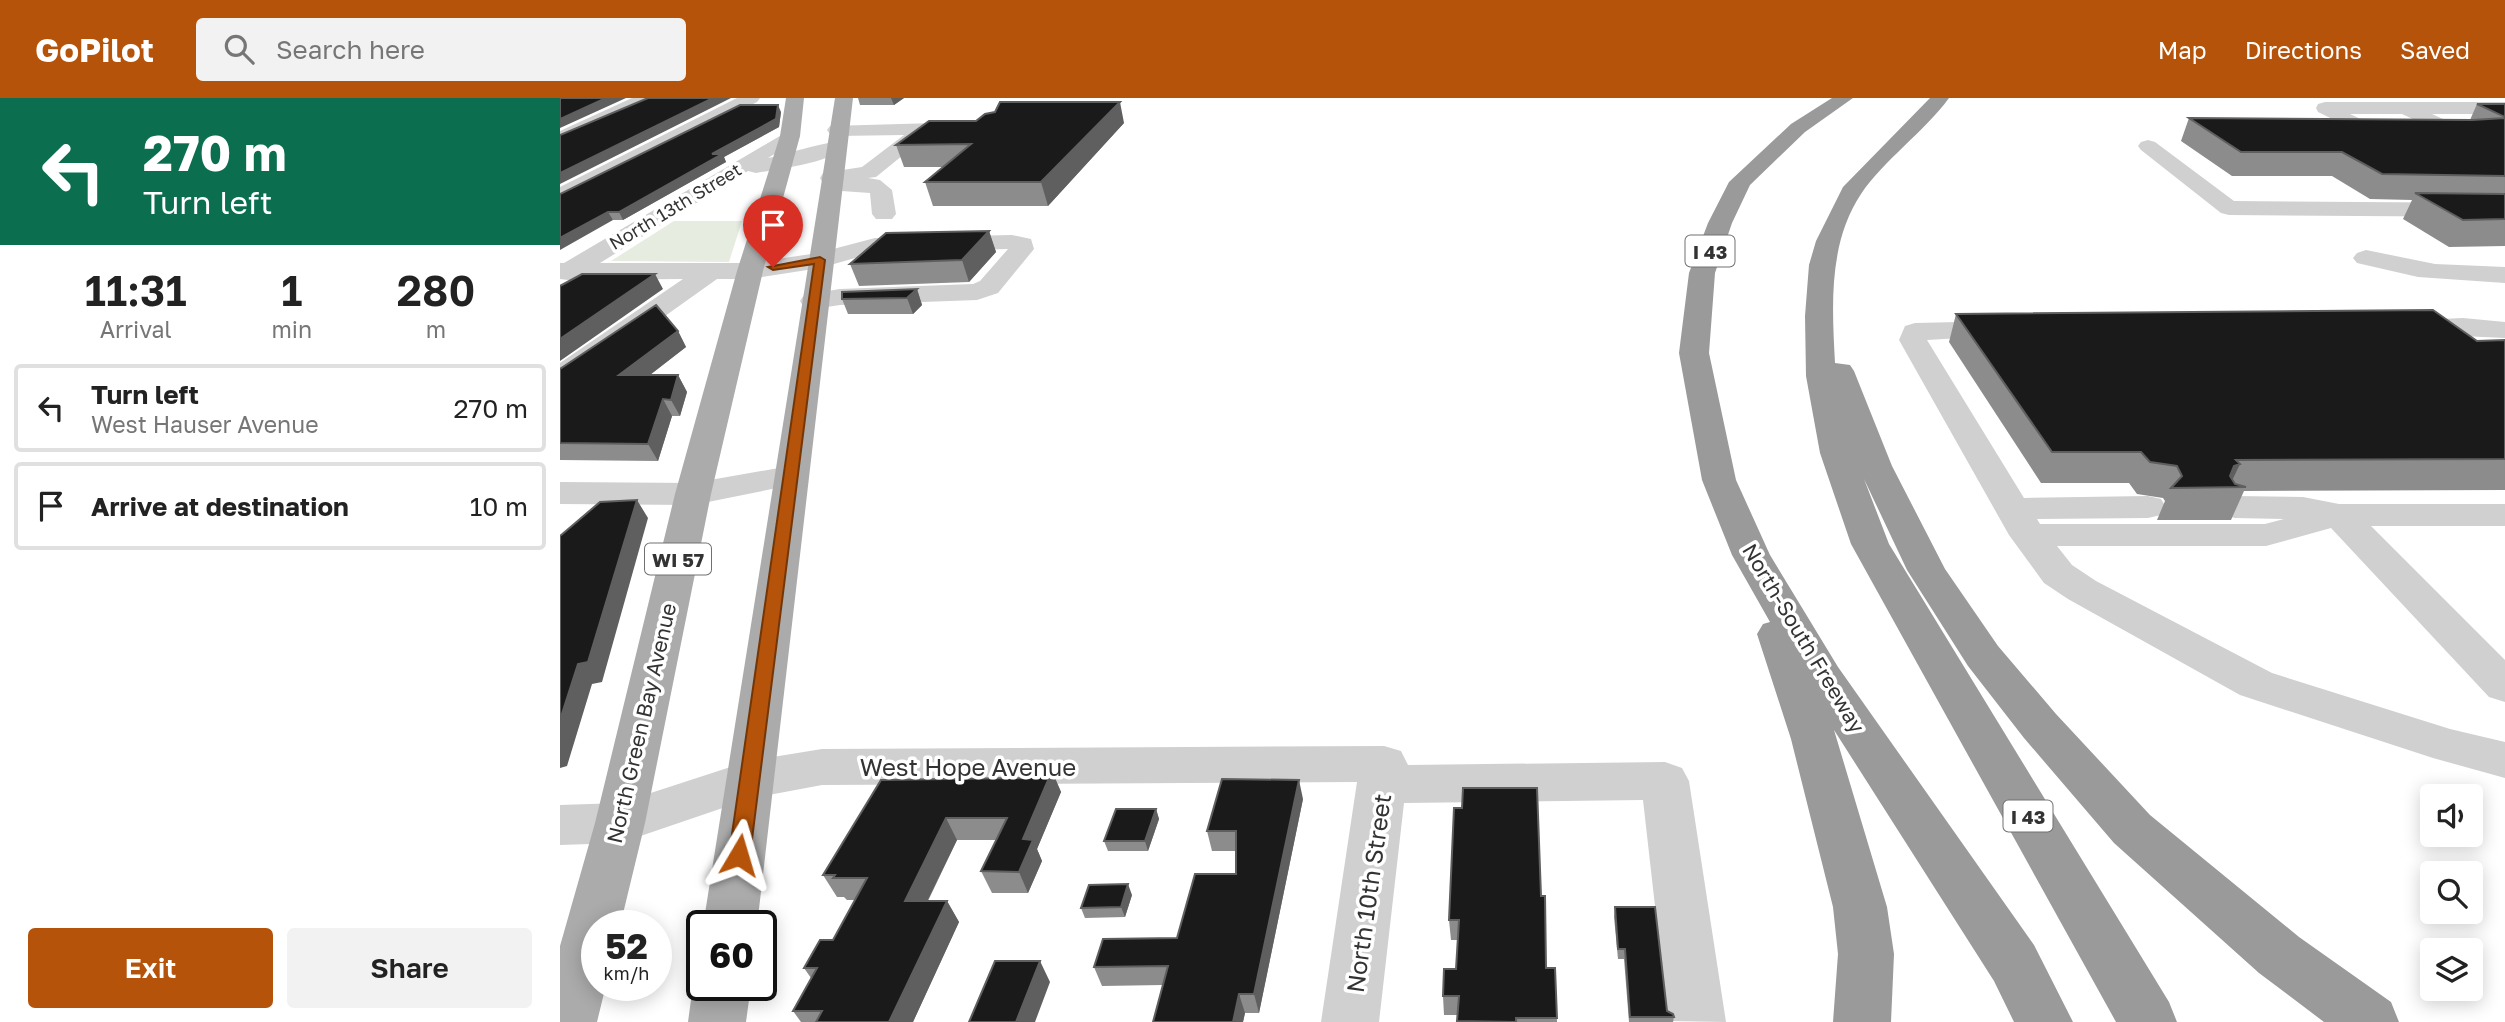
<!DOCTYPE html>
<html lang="en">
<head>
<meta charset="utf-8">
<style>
	body { margin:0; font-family:"Golos Text",sans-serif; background:#f2f2f2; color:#222; height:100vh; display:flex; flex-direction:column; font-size:26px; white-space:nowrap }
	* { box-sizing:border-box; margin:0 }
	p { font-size:23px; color:#767676 }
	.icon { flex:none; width:38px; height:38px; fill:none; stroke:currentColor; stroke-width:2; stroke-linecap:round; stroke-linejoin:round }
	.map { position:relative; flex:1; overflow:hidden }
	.panel { display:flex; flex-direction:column; background:#fff; width:560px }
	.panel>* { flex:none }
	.top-card { background:#0b6e4f; color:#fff; overflow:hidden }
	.controls { position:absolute; left:1860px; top:686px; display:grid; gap:14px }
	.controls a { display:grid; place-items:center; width:63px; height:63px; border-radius:7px; background:#fff; box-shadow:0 4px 18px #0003; font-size:35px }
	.speed { position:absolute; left:21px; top:812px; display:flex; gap:14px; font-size:35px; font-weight:700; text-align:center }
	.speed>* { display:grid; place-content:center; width:91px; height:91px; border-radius:50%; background:#fff; box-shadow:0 4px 18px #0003; line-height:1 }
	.speed small { font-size:18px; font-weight:400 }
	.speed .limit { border:4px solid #111; border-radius:10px; background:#fff; color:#111 }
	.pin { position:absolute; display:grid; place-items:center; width:60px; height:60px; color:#fff; margin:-72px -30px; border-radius:50% 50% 50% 0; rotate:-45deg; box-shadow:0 0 7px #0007 }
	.pin .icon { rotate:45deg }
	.me { position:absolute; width:77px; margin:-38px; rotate:7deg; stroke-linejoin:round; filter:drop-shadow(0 0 5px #0008) }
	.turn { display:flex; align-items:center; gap:24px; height:147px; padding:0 28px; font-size:32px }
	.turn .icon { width:91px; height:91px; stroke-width:2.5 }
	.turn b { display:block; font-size:49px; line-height:60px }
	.eta { display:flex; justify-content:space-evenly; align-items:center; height:119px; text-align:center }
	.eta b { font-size:42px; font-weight:600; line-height:49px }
	.button { display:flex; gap:14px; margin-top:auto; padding:14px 28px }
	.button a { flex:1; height:80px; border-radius:7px; background:#b45309; color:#fff; font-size:28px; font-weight:600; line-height:80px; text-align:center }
	.button a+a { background:#f2f2f2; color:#222 }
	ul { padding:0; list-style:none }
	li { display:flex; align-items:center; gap:21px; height:88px; margin:0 14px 10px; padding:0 14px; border:4px solid #e0e0e0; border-radius:7px }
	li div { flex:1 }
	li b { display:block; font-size:26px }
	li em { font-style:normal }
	header { display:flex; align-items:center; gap:42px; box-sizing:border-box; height:98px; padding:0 35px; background:#b45309; color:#fff }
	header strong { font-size:33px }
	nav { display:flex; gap:38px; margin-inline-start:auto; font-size:24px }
	.search { width:490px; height:63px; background:#f2f2f2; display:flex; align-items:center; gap:18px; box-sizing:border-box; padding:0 24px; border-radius:7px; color:#767676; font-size:26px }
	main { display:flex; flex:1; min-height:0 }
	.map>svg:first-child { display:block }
	.green { fill:#e6ecdf }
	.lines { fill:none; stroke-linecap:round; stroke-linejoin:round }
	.minor { fill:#d0d0d0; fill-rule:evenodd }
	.major { fill:#ababab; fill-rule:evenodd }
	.highway { fill:#9a9a9a; fill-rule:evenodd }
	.wall { fill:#8c8c8c }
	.shaded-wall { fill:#5f5f5f }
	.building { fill:#1a1a1a; stroke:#5f5f5f; stroke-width:2 }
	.route { fill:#b45309; stroke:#753606; stroke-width:2 }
	.labels { text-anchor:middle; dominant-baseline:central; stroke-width:7; stroke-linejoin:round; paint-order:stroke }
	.far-street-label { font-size:18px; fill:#333; stroke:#fff }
	.shield { fill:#fff; stroke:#707070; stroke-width:2 }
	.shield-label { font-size:19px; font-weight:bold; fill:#333 }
	.street-label { font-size:21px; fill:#333; stroke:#fff }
	.near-street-label { font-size:24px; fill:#333; stroke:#fff }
</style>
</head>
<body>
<header>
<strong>GoPilot</strong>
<div class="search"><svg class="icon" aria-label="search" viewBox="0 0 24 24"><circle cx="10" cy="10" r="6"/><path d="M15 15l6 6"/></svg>Search here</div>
<nav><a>Map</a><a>Directions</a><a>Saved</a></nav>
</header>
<main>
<section class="panel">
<div class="top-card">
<div class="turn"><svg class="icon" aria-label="left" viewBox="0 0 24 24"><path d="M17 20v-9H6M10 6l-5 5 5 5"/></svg><div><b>270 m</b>Turn left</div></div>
</div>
<div class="eta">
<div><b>11:31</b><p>Arrival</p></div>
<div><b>1</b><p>min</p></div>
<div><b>280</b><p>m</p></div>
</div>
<ul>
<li><svg class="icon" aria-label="left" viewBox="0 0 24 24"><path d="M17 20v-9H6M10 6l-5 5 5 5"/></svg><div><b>Turn left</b><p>West Hauser Avenue</p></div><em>270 m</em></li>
<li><svg class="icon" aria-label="arrive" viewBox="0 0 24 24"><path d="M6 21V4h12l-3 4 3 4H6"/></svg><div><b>Arrive at destination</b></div><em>10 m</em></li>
</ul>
<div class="button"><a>Exit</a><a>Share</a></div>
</section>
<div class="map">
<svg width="1945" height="924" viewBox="0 0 1945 924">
	<rect width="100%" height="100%" fill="#fff"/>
	<path class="green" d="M 114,123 L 182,123 L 169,164 L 51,163 Z"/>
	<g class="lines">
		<path class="minor" d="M 72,0 L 96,0 L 93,4 L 0,46 L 0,33 Z
			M 177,0 L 200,0 L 197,4 L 0,105 L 0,89 Z
			M 1765,4 L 1945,4 L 1945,16 L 1872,16 L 1907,32 L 1910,36 L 1900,42 L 1815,42 L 1758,14 L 1756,10 L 1758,6 ZM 1790,16 L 1842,16 L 1872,30 L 1819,30 Z
			M 412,24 L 422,30 L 419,34 L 369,36 L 316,79 L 308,80 L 320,82 L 332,92 L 336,116 L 332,121 L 316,121 L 312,116 L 310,95 L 267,92 L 260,80 L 263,75 L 302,69 L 344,37 L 277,38 L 270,36 L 267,32 L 270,28 Z
			M 230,32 L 237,34 L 240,38 L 237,42 L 208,60 C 223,57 273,41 282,44 L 285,48 C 273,65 217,71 196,75 L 188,73 L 40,165 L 190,165 L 258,155 L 315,140 L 452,137 L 471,141 L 474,151 L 438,195 L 417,202 L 280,207 L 254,211 L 244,209 L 240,203 L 244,197 L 280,191 L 413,186 L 420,183 L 448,151 L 316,154 L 260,170 L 190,181 L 157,181 L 11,285 L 0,288 L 0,265 L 123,181 L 8,182 L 0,181 L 0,165 L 4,165 Z
			M 1588,42 L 1595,44 L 1674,103 L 1945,105 L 1945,119 L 1669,117 L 1661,115 L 1581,52 L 1578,48 L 1581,44 Z
			M 1806,152 L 1875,166 L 1945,169 L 1945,185 L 1858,179 L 1797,165 L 1793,160 L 1797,155 Z
			M 1903,220 L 1945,224 L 1945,240 L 1836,235 L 1832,229 L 1836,223 Z
			M 1442,223 L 1452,225 L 1456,231 L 1452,237 L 1367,242 L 1464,400 L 1588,398 L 1601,401 L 1606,409 L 1601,417 L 1588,420 L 1477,421 L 1480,426 L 1705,426 L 1724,421 L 1675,420 L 1662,417 L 1657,409 L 1662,401 L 1675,398 L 1743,399 L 1779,406 L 1945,406 L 1945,428 L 1811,428 L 1945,562 L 1945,604 L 1929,599 L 1771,430 L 1706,448 L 1497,448 L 1512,467 L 1536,483 L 1712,575 L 1890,631 L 1945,644 L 1945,680 L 1873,660 L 1680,597 L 1508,501 L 1484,485 L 1449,437 L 1339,242 L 1345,228 L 1355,225 Z
			M 230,368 L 242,371 L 247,378 L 242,385 L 133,407 L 0,406 L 0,384 L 133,385 Z
			M 824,648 L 841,653 L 848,667 L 1105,664 L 1122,670 L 1129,683 L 1166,924 L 1108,923 L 1083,702 L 844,705 L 819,924 L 761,924 L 797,684 L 262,687 L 192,700 L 60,745 L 0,747 L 0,707 L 60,705 L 189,663 L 262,651 Z"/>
		<path class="major" d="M 226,0 L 244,0 L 240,38 L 203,173 L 151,396 L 85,725 L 60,828 L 37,828 L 37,887 L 46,887 L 37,924 L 0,924 L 0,848 L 35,725 L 115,396 L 177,173 L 220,38 Z
			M 275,0 L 293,0 L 197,828 L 143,828 Z
			M 142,868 L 142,887 L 191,887 L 186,924 L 128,924 L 133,887 Z"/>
		<path class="highway" d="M 1272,0 L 1293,0 L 1245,34 L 1190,87 L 1172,125 L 1155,175 L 1149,255 L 1176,382 L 1210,457 L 1278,569 L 1474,847 L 1513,924 L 1454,924 L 1434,883 L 1274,632 L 1327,809 L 1334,856 L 1331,924 L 1273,924 L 1278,856 L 1273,809 L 1231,641 L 1197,536 L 1203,526 L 1210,524 L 1172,457 L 1142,382 L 1119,255 L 1129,175 L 1148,125 L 1169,84 L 1231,26 Z
			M 1370,0 L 1389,0 C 1365,33 1323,63 1301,96 C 1268,146 1272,208 1275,265 L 1290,267 L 1294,273 L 1332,368 L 1385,471 L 1438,548 L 1496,616 L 1590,717 L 1739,839 L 1831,904 L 1839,924 L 1764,924 L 1699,875 L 1554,745 L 1464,640 L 1408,568 L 1347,472 L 1304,381 L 1329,446 L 1609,904 L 1617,924 L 1556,924 L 1291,446 L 1260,355 L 1246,278 L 1245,218 L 1249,167 L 1256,143 L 1283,89 Z"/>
	</g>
	<path class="wall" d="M 298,0 L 344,0 L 334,7 L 300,7 Z
		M 1917,6 L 1945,6 L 1945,148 L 1889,149 L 1843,121 L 1852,102 L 1810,101 L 1772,78 L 1672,78 L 1621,43 L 1629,20 L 1910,22 Z
		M 221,14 L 219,29 L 164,59 L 166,64 L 63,122 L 53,122 L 0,96 Z
		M 416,23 L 564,25 L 488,108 L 373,108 L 365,84 L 383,69 L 344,69 L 336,47 Z
		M 429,133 L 436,154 L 409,184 L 299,188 L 290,166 Z
		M 357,191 L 362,207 L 353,216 L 288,216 L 282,201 Z
		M 1396,216 L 1917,243 L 1945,242 L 1945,392 L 1684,393 L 1671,422 L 1597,422 L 1605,403 L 1603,400 L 1577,396 L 1569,385 L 1481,385 L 1389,244 Z
		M 118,233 L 126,249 L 90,277 L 118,277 L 127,294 L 120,318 L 112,318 L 98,363 L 0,362 L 0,271 Z
		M 492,673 L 501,694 L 477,751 L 482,763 L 468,795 L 432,795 L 421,773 L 437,742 L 397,742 L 368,803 L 387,803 L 399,824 L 353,924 L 241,924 L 233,913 L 251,880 L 244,870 L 273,842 L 295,802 L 287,802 L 284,799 L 277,799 L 263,777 L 467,680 Z
		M 743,701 L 699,915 L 685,915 L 683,924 L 593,924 L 603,887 L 542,888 L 534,869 L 617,840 L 676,776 L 676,753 L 652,753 L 647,733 Z
		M 596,711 L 599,721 L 588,753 L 548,753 L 544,743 Z
		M 572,797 L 565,819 L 525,820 L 521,810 Z
		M 981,798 L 986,870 L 995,870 L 997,924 L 897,924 L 898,917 L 884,917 L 883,898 L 896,871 L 898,842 L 891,842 L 889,822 Z
		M 1055,809 L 1107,913 L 1114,919 L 1113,924 L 1069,924 L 1064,861 L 1058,861 L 1054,819 Z"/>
	<path class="shaded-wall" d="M 46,0 L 66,0 L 0,30 L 0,21 Z
		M 153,0 L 171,0 L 0,86 L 0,75 Z
		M 331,0 L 344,0 L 334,7 Z
		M 560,4 L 564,25 L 488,108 L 481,84 Z
		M 218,7 L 221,14 L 219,29 L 164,59 L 166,64 L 63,122 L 59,114 Z
		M 48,114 L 53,122 L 0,152 L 0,140 Z
		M 429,133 L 436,154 L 409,184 L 402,162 Z
		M 95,176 L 103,191 L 0,263 L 0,241 Z
		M 357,191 L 362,207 L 353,216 L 347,200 Z
		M 118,233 L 126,249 L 69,293 L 59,277 Z
		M 118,277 L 127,294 L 120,318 L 111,302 Z
		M 103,301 L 112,318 L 98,363 L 88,346 Z
		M 1680,366 L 1669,389 L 1664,390 L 1674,368 Z
		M 77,402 L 88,420 L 42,584 L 32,586 L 7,668 L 0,670 L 0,622 L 18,566 Z
		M 492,673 L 501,694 L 477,751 L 482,763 L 468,795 L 459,774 L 463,741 Z
		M 739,682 L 743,701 L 699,915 L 694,896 Z
		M 596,711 L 599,721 L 588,753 L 585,743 Z
		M 386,720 L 397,742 L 357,824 L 345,803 Z
		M 568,786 L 572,797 L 565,819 L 561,809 Z
		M 387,803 L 399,824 L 353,924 L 329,924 Z
		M 480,863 L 490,884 L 475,924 L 456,924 Z
		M 679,896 L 685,915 L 683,924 L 673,924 Z"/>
	<path class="building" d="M 0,0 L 46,0 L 0,21 Z
		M 88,0 L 153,0 L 0,75 L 0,37 Z
		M 440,4 L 560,4 L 481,84 L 365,84 L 411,46 L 336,47 L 369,23 L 416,23 L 425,16 L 435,14 Z
		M 1917,6 L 1945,6 L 1945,19 Z
		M 180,7 L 218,7 L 216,21 L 152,56 L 162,56 L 59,114 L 48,114 L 0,140 L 0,96 Z
		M 1629,20 L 1912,22 L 1945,20 L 1945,78 L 1822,76 L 1782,54 L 1681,54 Z
		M 1855,95 L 1945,96 L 1945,121 L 1903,122 Z
		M 429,133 L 402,162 L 290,166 L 326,135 Z
		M 22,176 L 95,176 L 0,241 L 0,188 Z
		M 357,191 L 347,200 L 282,201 L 282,194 Z
		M 96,207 L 118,233 L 59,277 L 118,277 L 111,302 L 103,301 L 88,346 L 0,345 L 0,271 Z
		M 1873,212 L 1917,243 L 1945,242 L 1945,361 L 1676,362 L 1680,366 L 1674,368 L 1670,378 L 1675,386 L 1686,389 L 1611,390 L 1622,378 L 1617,368 L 1590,364 L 1581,354 L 1492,354 L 1396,216 Z
		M 77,402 L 28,564 L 18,566 L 0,622 L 0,438 L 40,404 Z
		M 473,667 L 492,673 L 463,741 L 473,742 L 459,774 L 421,773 L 447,720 L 386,720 L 345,803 L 387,803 L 329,924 L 256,924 L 262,913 L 233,913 L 257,870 L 244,870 L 260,842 L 273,842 L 307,780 L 273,780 L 275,777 L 263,777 L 321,682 L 467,680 Z
		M 662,681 L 739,682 L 694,896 L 679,896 L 673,924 L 593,924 L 608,868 L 534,869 L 543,841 L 617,840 L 635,776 L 676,776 L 676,733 L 647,733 Z
		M 903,690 L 977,690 L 981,798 L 985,798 L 986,870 L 995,870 L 997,920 L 956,920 L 956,924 L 897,923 L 899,898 L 883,898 L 884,871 L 896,871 L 899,822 L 889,822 L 894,710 L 902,710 Z
		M 556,711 L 596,711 L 585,743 L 544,743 Z
		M 568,786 L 561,809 L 521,810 L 529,787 Z
		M 1055,809 L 1095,809 L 1107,913 L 1113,916 L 1114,919 L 1070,919 L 1065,851 L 1058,851 Z
		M 435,863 L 480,863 L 456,924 L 409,924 Z"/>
	<path class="route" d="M 260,159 L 265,162 L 190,757 L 187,764 L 179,766 L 172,764 L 169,757 L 254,166 L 213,172 L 208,169 Z"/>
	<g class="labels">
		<g class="far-street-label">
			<text transform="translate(115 108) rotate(-31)">North 13th Street</text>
		</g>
		<g class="shield">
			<rect x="1125.5" y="137.5" width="49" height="31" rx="5"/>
			<rect x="85" y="445.5" width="66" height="31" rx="5"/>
			<rect x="1443.5" y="702.5" width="49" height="31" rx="5"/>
		</g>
		<g class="shield-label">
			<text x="1150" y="153">I 43</text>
			<text x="118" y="461">WI 57</text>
			<text x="1468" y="718">I 43</text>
		</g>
		<g class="street-label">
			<text transform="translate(1244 540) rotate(59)">North-South Freeway</text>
			<text transform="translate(81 625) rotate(-77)">North Green Bay Avenue</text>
		</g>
		<g class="near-street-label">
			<text x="408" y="668">West Hope Avenue</text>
			<text transform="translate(808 795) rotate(-82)">North 10th Street</text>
		</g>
	</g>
</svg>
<div class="controls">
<a><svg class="icon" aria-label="sound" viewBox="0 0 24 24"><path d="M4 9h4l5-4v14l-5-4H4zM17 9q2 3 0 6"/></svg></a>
<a><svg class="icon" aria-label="search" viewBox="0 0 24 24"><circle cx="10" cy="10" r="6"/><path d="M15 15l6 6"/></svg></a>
<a><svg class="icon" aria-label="layers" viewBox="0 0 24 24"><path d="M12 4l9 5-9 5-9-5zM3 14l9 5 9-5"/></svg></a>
</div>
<div class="speed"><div>52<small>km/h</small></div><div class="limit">60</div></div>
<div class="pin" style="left:213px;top:169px;background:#d93025"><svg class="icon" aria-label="arrive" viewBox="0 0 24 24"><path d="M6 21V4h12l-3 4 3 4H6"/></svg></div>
<svg class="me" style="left:179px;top:757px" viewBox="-20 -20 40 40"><path d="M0-17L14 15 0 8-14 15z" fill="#b45309" stroke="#fff" stroke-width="4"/></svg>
</div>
</main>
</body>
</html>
